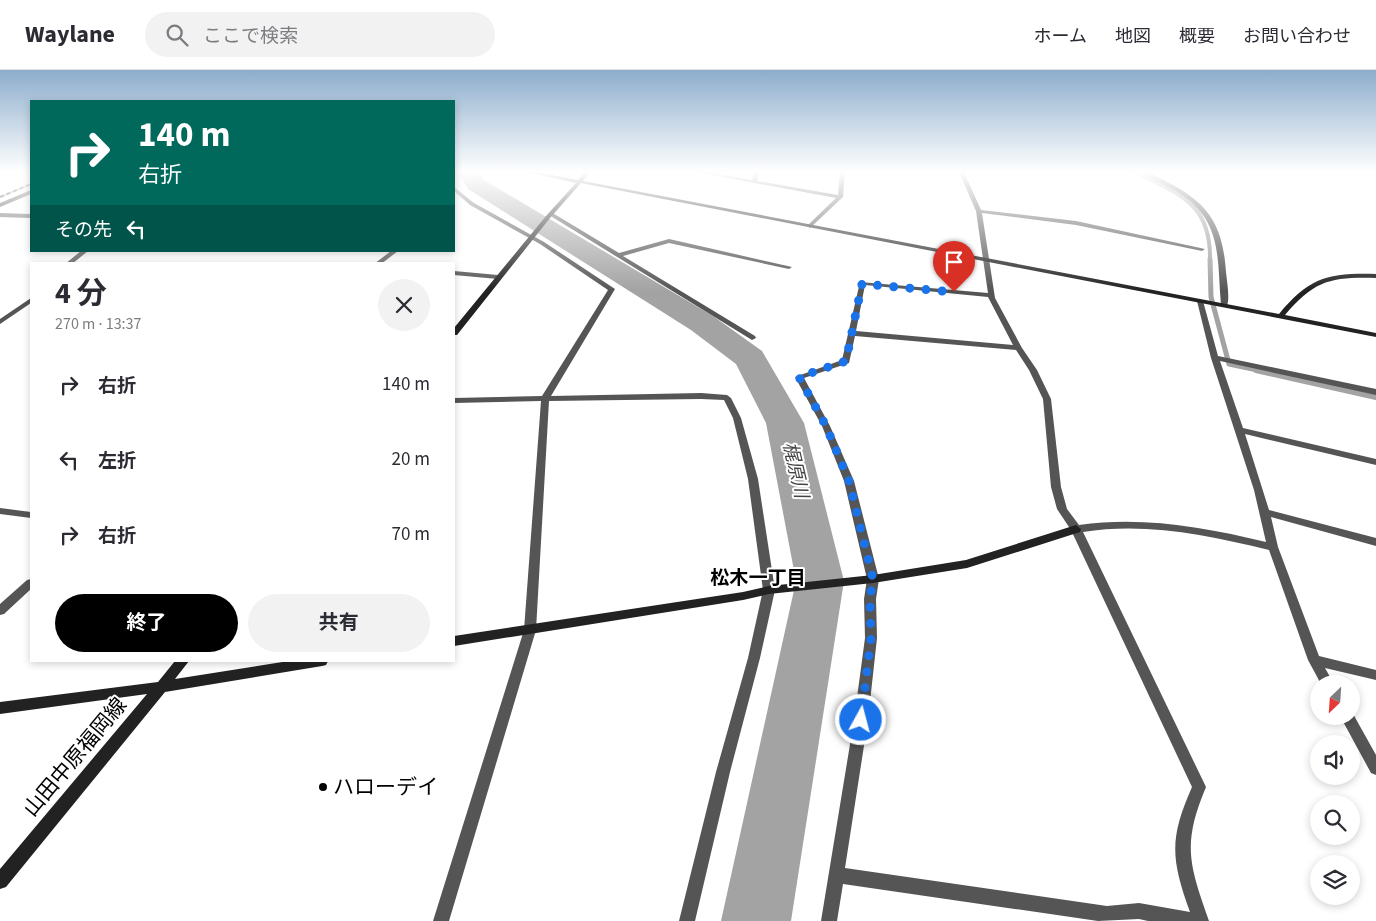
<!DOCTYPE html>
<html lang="ja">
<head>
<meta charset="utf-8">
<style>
	body { margin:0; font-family:"Source Sans 3","Noto Sans JP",sans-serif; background:#f2f2f3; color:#2b2b33; height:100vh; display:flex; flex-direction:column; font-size:19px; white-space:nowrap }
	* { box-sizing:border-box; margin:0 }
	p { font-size:16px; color:#7c7c81 }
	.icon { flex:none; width:28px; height:28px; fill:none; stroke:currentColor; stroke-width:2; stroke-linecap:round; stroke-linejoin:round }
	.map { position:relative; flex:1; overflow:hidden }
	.drawer { position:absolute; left:30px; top:192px; width:425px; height:400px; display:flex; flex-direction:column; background:#fff; border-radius:0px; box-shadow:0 2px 8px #0003 }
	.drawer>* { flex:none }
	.top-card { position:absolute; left:30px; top:30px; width:425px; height:152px; border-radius:0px; box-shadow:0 2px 8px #0003; background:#00695c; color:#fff; overflow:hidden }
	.needle { width:32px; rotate:205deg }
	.tools { position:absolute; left:1310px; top:605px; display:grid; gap:10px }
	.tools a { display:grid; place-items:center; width:50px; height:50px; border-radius:50%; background:#fff; box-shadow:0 2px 8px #0003; font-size:25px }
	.pin { position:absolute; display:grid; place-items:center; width:42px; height:42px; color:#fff; margin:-51px -21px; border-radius:50% 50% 50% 0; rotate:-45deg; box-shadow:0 0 5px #0007 }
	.pin .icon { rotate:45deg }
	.me { position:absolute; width:55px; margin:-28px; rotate:7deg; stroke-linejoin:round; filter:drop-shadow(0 0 4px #0008) }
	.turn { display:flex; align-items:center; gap:18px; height:105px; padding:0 25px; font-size:22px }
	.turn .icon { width:65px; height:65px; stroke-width:2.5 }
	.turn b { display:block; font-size:35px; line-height:42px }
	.then { display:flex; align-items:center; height:48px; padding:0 25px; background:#0003; gap:10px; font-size:19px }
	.round { display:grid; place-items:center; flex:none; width:52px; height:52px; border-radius:26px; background:#f2f2f3 }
	.headline { display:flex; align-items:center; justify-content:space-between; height:85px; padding:0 25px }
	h1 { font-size:30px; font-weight:700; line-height:38px }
	.button { display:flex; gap:10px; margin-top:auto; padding:10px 25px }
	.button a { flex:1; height:58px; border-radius:30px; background:#000; color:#fff; font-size:20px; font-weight:700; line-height:58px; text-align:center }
	.button a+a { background:#f2f2f3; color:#2b2b33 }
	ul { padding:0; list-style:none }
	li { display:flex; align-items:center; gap:15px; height:75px; padding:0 25px }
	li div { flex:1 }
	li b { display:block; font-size:19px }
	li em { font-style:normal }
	header { display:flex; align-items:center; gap:30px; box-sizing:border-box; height:70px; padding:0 25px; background:#fff; border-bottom:1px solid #e1e1e2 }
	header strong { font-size:24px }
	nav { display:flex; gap:28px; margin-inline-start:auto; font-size:18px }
	.search { width:350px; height:45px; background:#f2f2f3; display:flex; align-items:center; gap:12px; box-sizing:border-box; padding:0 18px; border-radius:28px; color:#7c7c81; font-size:19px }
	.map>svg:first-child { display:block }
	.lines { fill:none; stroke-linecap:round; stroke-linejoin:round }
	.stream-far2 { stroke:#a3a3a3; stroke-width:4 }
	.stream-far1 { stroke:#a3a3a3; stroke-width:5 }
	.stream { stroke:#a3a3a3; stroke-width:6 }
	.river { fill:#a3a3a3; fill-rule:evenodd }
	.street { fill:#555; fill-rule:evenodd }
	.secondary { fill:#222; fill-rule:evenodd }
	.rail { stroke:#000; stroke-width:2; stroke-dasharray:4.5 1 0.5 1; stroke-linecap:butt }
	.route { stroke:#1a73e8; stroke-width:9; stroke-dasharray:0 16.2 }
	.poi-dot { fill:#000; stroke:#fff; stroke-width:2 }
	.labels { text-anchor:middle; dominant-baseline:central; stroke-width:4; stroke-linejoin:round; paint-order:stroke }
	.water-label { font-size:19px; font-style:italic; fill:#444; stroke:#fff }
	.neighbourhood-label { font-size:19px; font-weight:bold; fill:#000; stroke:#fff }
	.near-street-label { font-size:21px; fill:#000; stroke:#fff }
	.near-poi-label { font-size:21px; fill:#000; stroke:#fff; text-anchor:start }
</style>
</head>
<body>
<header>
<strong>Waylane</strong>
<div class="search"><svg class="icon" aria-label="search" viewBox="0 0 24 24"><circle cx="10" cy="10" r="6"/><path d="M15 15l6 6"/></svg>ここで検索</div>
<nav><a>ホーム</a><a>地図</a><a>概要</a><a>お問い合わせ</a></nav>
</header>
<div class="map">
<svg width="1376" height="851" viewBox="0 0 1376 851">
	<rect width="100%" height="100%" fill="#fff"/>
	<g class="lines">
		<path class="stream-far2" d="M 1136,102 C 1180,125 1211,133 1210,190"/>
		<path class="stream-far1" d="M 1210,189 L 1211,227 L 1229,294 L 1262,301"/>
		<path class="stream" d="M 1256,300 L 1376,327"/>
		<path class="river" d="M 458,102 L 480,102 L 484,110 L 713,246 L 762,281 L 804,353 L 844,511 L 791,851 L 721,851 L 796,511 L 766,353 L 736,294 L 691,260 L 468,119 Z"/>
		<path class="street" d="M 696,102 L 707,102 L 752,110 L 754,102 L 759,102 L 757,111 L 838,125 L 840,102 L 845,102 L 843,127 L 810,158 L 807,156 L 808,155 L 836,128 Z
			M 959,102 L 964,102 L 981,140 L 1076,151 L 1205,179 L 1202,181 L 1076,155 L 982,143 L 995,228 L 1022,278 L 1037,300 L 1051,329 L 1061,417 L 1067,439 L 1079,455 C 1142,446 1204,457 1266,472 L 1254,420 L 1211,288 L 1197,231 L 1198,230 L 1203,231 L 1218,286 L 1376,319 L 1376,325 L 1220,291 L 1243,358 L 1376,389 L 1376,395 L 1245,364 L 1269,440 L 1376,468 L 1376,476 L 1271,447 L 1278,477 L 1319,586 L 1376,600 L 1376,610 L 1325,598 L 1334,614 L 1321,614 L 1308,590 L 1269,480 C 1208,465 1145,452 1083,462 L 1206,717 C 1182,774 1189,794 1209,851 L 1148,851 L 1139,849 L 1098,851 L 843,814 L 837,851 L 821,851 L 854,650 L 865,568 L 864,529 L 867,509 L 844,411 L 822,356 L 795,307 L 842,290 L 860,212 L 988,223 L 976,141 ZM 865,215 L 988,227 L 1013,275 L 856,261 ZM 855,266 L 1016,280 L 1029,300 L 1043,329 L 1051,417 L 1057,439 L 1071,460 L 1192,717 C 1169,769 1171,789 1190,842 L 1139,833 L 1107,836 L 845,798 L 868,650 L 877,568 L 876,529 L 879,509 L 854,411 L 830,356 L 804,308 L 849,293 Z
			M 1142,102 L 1148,102 C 1199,127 1222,142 1226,202 C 1227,213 1230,227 1227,236 L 1221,235 C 1217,191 1223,153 1182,125 C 1169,116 1154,111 1142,102 Z
			M 454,117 L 474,133 L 544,172 L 615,219 L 551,326 L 701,323 L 727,325 L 731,328 L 741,348 L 758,409 L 775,520 L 760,588 L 730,702 L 695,851 L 679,851 L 716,702 L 748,588 L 763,520 L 748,409 L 733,348 L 724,330 L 701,329 L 549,331 L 536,560 L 449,851 L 433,851 L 524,560 L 541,331 L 454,333 L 454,328 L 542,326 L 608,220 L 540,174 L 470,135 L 454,121 Z
			M 551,142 L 619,183 L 669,169 L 792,197 L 789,199 L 669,173 L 623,186 L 755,266 L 756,268 L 752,270 L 549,145 L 548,144 Z
			M 0,143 L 31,144 L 31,148 L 0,147 Z
			M 81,181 L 88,181 L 72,194 L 65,194 Z
			M 391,181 L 398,181 L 381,194 L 374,194 Z
			M 454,201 L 498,205 L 501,207 L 498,209 L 454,205 Z
			M 31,228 L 31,233 L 0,254 L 0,249 Z
			M 0,438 L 31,442 L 31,448 L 0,444 Z
			M 31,509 L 31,519 L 4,544 L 0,545 L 0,534 L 27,510 Z
			M 1352,642 L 1376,685 L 1376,705 L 1371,703 L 1340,646 L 1351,646 Z"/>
		<path class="secondary" d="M 527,102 L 537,102 L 578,110 L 585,102 L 590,102 L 583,111 L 1279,244 C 1310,207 1328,203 1376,204 L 1376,208 C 1331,207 1315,210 1285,245 L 1376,263 L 1376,267 L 581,113 L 550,148 L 457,265 L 454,265 L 454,258 L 546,146 L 576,113 Z
			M 31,120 L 31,124 L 0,137 L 0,133 Z
			M 1076,455 L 1081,459 L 1080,462 L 967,498 L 873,513 L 769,524 L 743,530 L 454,576 L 454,566 L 743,522 L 769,516 L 873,505 L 966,490 Z
			M 175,591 L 189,591 L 175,609 L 289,591 L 328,591 L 326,595 L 322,596 L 165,622 L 6,817 L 0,819 L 0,799 L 147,624 L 0,644 L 0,632 L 158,612 Z"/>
		<path class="rail" d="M 0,127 L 31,114"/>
	</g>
	<linearGradient id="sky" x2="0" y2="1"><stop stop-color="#8cadcc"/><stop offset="0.46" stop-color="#fff"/><stop offset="1" stop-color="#fff" stop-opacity="0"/></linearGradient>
	<rect width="1376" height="221" fill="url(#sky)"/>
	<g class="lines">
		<path class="route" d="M 861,650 L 871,568 L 870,529 L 873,509 L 849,411 L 826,356 L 799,307 L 846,291 L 862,214 L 954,222"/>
	</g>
	<circle class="poi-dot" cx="323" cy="717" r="5"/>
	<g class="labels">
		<g class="water-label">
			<text transform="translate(795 400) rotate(77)">梶原川</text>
		</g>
		<g class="neighbourhood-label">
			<text x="758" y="508">松木一丁目</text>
		</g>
		<g class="near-street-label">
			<text transform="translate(75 687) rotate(-50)">山田中原福岡線</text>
		</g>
		<g class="near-poi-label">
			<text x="333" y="717">ハローデイ</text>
		</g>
	</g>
</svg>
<div class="tools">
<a><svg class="needle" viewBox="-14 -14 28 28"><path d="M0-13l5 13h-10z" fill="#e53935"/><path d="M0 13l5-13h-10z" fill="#7c7c81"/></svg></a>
<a><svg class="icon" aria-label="sound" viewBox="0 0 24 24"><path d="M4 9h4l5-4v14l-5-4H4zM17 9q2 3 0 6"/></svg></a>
<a><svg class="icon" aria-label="search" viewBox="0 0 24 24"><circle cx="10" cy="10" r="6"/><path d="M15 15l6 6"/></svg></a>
<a><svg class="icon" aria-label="layers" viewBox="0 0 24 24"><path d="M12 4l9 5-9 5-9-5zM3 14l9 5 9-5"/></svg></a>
</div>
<div class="pin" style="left:954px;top:222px;background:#d93025"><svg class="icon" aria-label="arrive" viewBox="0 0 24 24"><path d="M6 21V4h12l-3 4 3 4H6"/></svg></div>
<svg class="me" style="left:861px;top:650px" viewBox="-20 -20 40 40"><circle r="17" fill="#1a73e8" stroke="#fff" stroke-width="3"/><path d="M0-11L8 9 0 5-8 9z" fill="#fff"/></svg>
<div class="top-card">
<div class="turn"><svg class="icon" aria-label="right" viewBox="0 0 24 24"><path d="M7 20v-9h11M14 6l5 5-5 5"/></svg><div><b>140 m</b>右折</div></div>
<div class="then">その先<svg class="icon" aria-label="left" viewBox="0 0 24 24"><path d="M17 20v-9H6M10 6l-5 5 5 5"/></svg></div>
</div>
<section class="drawer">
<div class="headline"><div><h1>4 分</h1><p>270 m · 13:37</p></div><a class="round"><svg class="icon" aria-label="close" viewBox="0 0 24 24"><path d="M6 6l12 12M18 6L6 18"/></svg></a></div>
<ul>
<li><svg class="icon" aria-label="right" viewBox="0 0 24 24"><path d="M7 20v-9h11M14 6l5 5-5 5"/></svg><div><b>右折</b></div><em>140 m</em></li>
<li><svg class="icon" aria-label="left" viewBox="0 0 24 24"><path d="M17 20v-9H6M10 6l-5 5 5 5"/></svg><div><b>左折</b></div><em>20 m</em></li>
<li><svg class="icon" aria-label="right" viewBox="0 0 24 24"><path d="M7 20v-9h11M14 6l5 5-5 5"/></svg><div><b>右折</b></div><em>70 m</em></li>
</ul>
<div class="button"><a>終了</a><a>共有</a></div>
</section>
</div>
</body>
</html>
